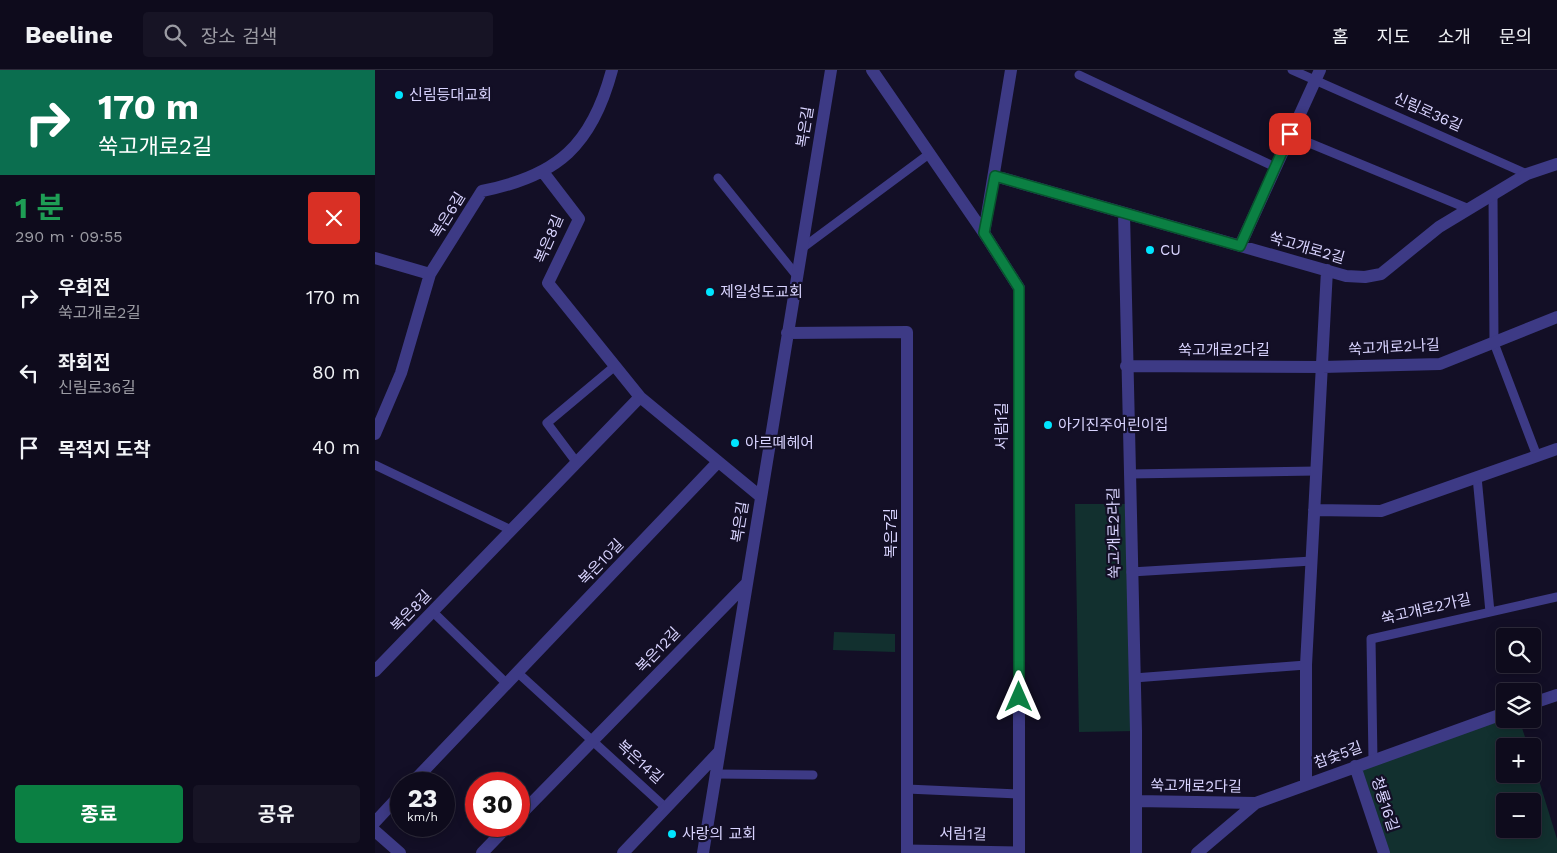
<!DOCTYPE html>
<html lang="ko">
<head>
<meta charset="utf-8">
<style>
	body { margin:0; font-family:"Work Sans","Noto Sans KR",sans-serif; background:#171425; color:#f1f3f6; height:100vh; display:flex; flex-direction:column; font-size:19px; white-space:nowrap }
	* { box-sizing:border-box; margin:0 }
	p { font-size:16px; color:#9b9ba3 }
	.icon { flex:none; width:28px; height:28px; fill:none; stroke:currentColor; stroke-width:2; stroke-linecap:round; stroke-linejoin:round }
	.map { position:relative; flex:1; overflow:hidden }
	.side { display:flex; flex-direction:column; background:#0e0b1c; width:375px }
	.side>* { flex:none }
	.guide { background:#0b6e4f; color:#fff; overflow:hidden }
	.fabs { position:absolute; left:1121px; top:558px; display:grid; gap:10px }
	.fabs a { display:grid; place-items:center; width:45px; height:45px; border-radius:5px; background:#0e0b1c; box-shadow:0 2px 12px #0003,0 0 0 1px #2e2b3b; font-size:25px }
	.speed { position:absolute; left:15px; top:702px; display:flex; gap:10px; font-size:25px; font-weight:700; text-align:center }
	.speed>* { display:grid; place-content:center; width:65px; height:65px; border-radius:50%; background:#0e0b1c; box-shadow:0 2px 12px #0003,0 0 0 1px #2e2b3b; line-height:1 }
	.speed small { font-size:12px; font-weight:400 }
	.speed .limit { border:8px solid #d22; background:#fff; color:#111 }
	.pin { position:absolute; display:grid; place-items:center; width:42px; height:42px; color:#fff; margin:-21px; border-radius:10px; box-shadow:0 2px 8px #0006 }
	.me { position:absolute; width:55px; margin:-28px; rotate:0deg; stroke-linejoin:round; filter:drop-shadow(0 0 4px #0008) }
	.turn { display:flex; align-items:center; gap:18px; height:105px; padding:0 15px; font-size:22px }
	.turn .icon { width:65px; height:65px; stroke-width:2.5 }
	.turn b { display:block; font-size:35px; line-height:42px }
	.round { display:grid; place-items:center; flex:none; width:52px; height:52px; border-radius:5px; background:#171425 }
	.overview { display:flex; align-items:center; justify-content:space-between; height:85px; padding:0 15px }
	h1 { font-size:30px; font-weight:700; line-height:38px; color:#1e9e55 }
	.button { display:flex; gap:10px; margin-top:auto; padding:10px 15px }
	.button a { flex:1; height:58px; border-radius:5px; background:#0b8043; color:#fff; font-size:20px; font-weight:700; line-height:58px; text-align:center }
	.button a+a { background:#171425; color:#f1f3f6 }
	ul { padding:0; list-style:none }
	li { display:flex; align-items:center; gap:15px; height:75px; padding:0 15px }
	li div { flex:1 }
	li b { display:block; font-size:19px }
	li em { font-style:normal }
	header { display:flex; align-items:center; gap:30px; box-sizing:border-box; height:70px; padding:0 25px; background:#0e0b1c; border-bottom:1px solid #2e2b3b }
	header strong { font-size:24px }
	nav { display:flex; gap:28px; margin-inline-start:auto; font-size:18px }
	.search { width:350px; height:45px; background:#171425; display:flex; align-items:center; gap:12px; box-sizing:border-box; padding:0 18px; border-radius:5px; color:#9b9ba3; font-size:19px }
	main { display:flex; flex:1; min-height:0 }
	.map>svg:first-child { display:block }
	.green { fill:#12302f; fill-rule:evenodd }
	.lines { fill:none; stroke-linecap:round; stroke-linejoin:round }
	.lane { stroke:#3d3a85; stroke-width:9 }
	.street { stroke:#3d3a85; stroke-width:12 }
	.route-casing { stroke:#07532c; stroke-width:12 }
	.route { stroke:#0b8043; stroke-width:9 }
	.poi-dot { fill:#00e5ff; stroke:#130f26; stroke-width:2 }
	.labels { text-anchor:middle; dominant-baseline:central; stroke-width:4.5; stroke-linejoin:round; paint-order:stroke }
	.poi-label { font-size:15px; fill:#d9d4ff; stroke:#130f26; text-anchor:start }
	.street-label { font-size:15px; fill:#d9d4ff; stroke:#130f26 }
</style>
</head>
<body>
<header>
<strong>Beeline</strong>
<div class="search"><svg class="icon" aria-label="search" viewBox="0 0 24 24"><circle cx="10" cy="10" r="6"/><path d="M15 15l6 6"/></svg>장소 검색</div>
<nav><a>홈</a><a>지도</a><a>소개</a><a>문의</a></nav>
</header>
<main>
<section class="side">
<div class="guide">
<div class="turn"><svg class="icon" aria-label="right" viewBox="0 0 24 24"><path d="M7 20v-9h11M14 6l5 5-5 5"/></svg><div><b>170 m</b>쑥고개로2길</div></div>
</div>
<div class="overview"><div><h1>1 분</h1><p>290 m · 09:55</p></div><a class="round" style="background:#d93025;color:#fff"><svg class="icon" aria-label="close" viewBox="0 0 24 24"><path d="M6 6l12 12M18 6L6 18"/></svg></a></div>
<ul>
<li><svg class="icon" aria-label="right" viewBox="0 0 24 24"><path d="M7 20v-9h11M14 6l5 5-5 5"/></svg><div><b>우회전</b><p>쑥고개로2길</p></div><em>170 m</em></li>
<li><svg class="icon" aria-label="left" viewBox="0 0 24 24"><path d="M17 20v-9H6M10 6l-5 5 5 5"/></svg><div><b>좌회전</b><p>신림로36길</p></div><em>80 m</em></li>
<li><svg class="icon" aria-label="arrive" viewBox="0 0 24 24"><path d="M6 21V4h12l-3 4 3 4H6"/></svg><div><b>목적지 도착</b></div><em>40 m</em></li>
</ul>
<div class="button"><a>종료</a><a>공유</a></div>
</section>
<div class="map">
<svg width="1182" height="783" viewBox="0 0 1182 783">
	<rect width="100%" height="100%" fill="#130f26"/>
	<path class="green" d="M 700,434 L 755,434 L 761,661 L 704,662 Z
		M 459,562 L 520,564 L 520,582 L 458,580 Z
		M 1130,649 L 1144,649 L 1153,676 L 1130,676 L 1130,704 L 1158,704 L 1158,691 L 1182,769 L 1182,783 L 1009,783 L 980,696 ZM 1130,731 L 1158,731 L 1158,759 L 1130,759 Z"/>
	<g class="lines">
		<path class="lane" d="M 917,0 L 1152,104
			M 704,5 L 900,97
			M 915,65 L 1094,139
			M 343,108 L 422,206
			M 1118,124 L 1119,273 L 1162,386
			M 426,179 L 554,84
			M 202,393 L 172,353 L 240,296
			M 0,395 L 136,460
			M 754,404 L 941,401
			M 1102,407 L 1115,542
			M 756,502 L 937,491
			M 58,542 L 131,613
			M 142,602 L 291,738
			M 759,608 L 931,595
			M 998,690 L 996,569 L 1182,527
			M 340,704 L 438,705
			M 532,719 L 644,724
			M 532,779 L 644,781"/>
		<path class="street" d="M 497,0 L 609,163
			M 636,0 L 609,163 L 644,218 L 644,783
			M 168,102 L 204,149 L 173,213 L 265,327
			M 620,106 L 971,206 L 990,207 L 1006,204 L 1064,157 L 1152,104 L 1182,94
			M 749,143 L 761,661 L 761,783
			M 865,176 L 945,0
			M 0,188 L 55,204
			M 412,263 L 532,262 L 532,783
			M 751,296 L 947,297 L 1065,294 L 1182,247
			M 0,364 L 26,303 L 55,204 L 107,121 C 183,106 217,75 237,0
			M 939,440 L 1006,441 L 1182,379
			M 0,601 L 265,327 L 386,427
			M 1158,633 L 1182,625
			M 980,696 L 1009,783
			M 36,714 L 343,392
			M 931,714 L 931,595 L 952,200
			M 761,731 L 881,733
			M 144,746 L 372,513
			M 0,752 L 26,724
			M 0,761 L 25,783
			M 107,783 L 133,756
			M 248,783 L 344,682
			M 328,783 L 456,0
			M 822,783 L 881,733 L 1130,643"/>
	</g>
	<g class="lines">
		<g class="route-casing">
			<path id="route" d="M 644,627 L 644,218 L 609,163 L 620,106 L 865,176 L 915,64"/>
		</g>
		<use href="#route" class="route"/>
	</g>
	<g class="poi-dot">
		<circle cx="24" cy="25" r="5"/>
		<circle cx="775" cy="180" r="5"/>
		<circle cx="335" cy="222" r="5"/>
		<circle cx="673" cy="355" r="5"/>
		<circle cx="360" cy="373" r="5"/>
		<circle cx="297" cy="764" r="5"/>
	</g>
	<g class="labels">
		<g class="poi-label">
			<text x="34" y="25">신림등대교회</text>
			<text x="785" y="180">CU</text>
			<text x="345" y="222">제일성도교회</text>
			<text x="683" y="355">아기진주어린이집</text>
			<text x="370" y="373">아르떼헤어</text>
			<text x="307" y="764">사랑의 교회</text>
		</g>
		<g class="street-label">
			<text transform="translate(1053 42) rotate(24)">신림로36길</text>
			<text transform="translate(430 57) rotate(-81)">복은길</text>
			<text transform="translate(73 145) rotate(-58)">복은6길</text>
			<text transform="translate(174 169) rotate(-67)">복은8길</text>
			<text transform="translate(932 178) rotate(16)">쑥고개로2길</text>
			<text transform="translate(1019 277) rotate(-3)">쑥고개로2나길</text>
			<text x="849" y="280">쑥고개로2다길</text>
			<text transform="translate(627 356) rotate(-90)">서림1길</text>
			<text transform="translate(365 452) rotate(-81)">복은길</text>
			<text transform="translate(516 463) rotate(-90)">복은7길</text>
			<text transform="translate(739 463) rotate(-91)">쑥고개로2라길</text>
			<text transform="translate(226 492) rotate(-46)">복은10길</text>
			<text transform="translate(1051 539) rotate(-13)">쑥고개로2가길</text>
			<text transform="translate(36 541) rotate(-46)">복은8길</text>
			<text transform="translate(283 580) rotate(-46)">복은12길</text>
			<text transform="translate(963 685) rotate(-20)">참숯5길</text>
			<text transform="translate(265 692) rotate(42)">복은14길</text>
			<text transform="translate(821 716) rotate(1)">쑥고개로2다길</text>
			<text transform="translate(1010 734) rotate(72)">청룡16길</text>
			<text transform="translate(588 764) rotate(1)">서림1길</text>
		</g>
	</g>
</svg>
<div class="fabs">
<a><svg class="icon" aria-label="search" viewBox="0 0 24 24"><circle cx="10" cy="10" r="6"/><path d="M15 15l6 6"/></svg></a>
<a><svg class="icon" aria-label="layers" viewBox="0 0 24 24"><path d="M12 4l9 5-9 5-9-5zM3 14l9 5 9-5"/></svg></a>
<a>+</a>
<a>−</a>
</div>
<div class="speed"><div>23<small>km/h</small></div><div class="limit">30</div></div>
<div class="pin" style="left:915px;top:64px;background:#d93025"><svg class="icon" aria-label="arrive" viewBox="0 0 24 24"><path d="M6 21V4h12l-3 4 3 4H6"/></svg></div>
<svg class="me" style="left:644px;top:627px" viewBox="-20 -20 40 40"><path d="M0-17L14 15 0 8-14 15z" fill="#0b8043" stroke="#fff" stroke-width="4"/></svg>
</div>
</main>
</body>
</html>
